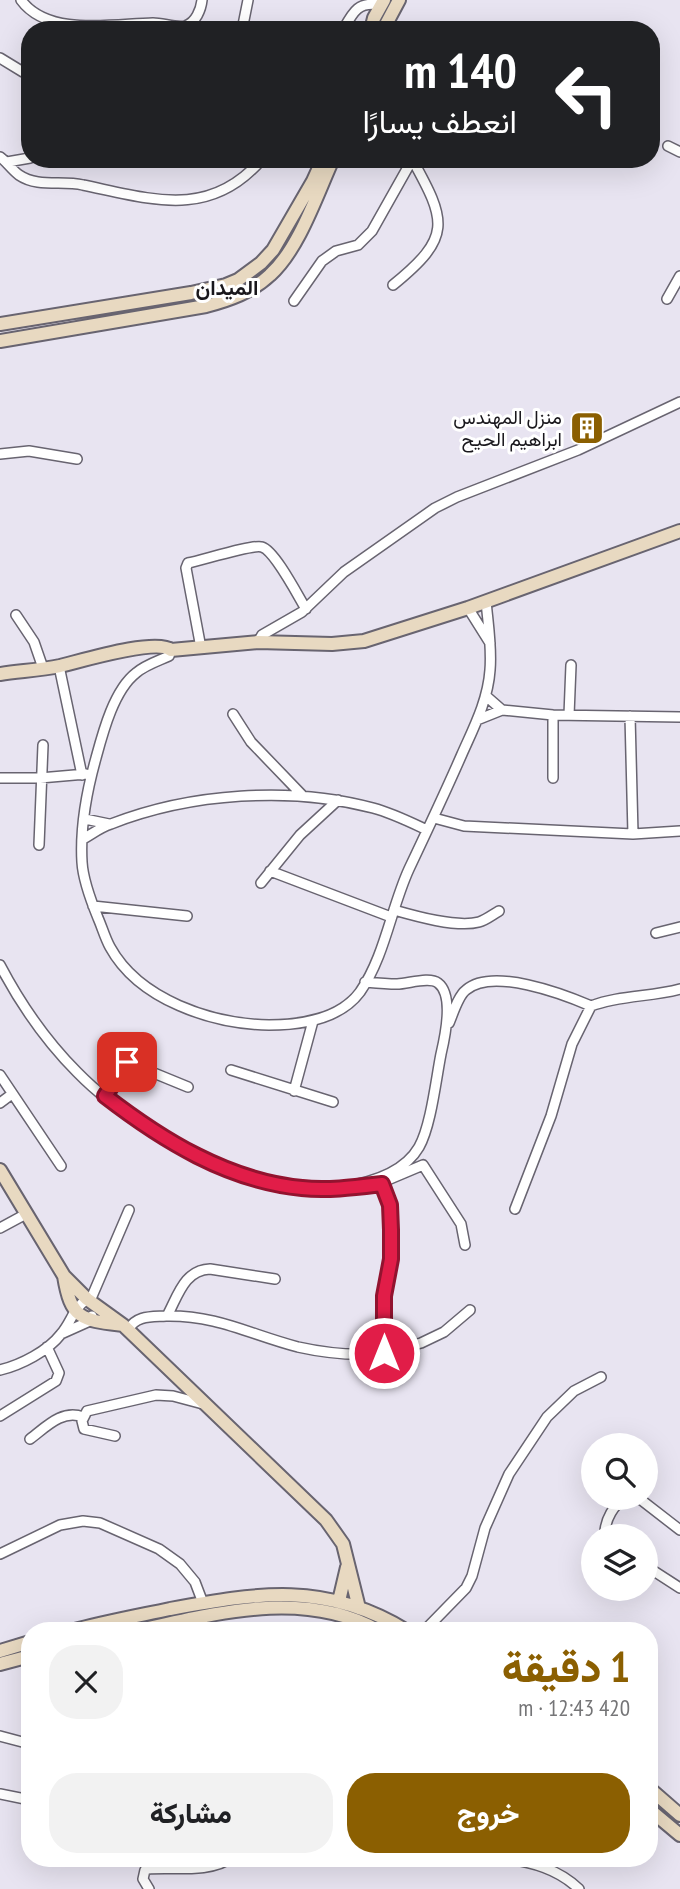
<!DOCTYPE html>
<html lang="ar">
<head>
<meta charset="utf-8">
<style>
	body { margin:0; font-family:"PT Sans Narrow",Vazirmatn,sans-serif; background:#f2f2f2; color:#202124; direction:rtl; height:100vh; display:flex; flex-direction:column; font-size:26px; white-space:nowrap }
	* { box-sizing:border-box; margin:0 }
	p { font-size:23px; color:#757577 }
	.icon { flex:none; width:38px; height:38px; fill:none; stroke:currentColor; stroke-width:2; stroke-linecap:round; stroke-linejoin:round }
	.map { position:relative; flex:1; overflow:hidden; direction:ltr }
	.side { position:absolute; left:21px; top:1622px; width:637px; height:245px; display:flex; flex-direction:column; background:#fff; border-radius:28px; box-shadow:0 7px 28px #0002; direction:rtl }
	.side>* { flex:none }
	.guide { position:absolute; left:21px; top:21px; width:639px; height:147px; border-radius:28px; box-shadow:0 7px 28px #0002; direction:rtl; background:#202124; color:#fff; overflow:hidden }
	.buttons { position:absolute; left:581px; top:1433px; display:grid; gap:14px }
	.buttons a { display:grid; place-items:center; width:77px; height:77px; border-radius:50%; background:#fff; box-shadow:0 7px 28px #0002; font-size:35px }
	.pin { position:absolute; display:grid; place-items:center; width:60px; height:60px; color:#fff; margin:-30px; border-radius:14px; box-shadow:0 4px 10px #0006 }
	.me { position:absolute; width:77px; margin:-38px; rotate:0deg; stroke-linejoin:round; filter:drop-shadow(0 0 5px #0008) }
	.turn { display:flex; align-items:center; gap:24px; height:147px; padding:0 28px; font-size:32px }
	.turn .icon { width:91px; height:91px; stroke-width:2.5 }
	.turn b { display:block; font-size:49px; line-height:60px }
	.round { display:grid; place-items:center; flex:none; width:74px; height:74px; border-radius:28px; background:#f2f2f2 }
	.headline { display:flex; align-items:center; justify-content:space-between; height:119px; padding:0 28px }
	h1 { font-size:42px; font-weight:800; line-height:52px; color:#8b5f01 }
	.primary-button { display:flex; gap:14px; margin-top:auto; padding:14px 28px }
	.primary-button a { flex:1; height:80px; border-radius:28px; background:#8b5f01; color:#fff; font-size:28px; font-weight:800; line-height:80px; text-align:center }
	.primary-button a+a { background:#f2f2f2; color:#202124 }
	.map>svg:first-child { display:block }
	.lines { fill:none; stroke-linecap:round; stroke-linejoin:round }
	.street-casing { stroke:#686470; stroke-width:12 }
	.secondary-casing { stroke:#686470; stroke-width:16 }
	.street { stroke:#fff; stroke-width:9 }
	.secondary { stroke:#e8d9c1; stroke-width:12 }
	.route-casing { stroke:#92132f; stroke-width:18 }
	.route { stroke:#e11d48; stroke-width:12 }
	.labels { text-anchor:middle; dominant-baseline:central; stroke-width:6; stroke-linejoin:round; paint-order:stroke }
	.poi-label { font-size:19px; fill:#19171c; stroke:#fff; text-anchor:end }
	.neighbourhood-label { font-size:21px; font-weight:bold; fill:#19171c; stroke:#fff }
</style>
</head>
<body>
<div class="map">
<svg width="680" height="1889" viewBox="0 0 680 1889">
	<rect width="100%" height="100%" fill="#e8e4f1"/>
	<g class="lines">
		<g class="street-casing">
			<path id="street" d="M 21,0 C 48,37 112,24 153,23 C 163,23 176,28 185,26 C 196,23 201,9 202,0
				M 242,30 L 248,0
				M 343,30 C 353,12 358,1 380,5
				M 0,58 L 23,72 L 30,74
				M 668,146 L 680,152
				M 0,157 C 7,162 12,170 19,175 C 38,188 62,180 83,185 C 151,199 210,220 262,159
				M 7,162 L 30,158
				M 393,285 C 452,237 447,222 412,159
				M 667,299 L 680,276
				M 294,301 L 322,261 L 336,251 L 358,245 L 372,231 L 412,160
				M 0,454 L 29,451 L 77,459
				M 468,608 L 490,643
				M 16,615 L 34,642 L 43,668
				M 258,642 L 262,635 L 302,612 L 344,572 L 435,508 L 457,497 L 578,450 L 680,402
				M 201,648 L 186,568 L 188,563 C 203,560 253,544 262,547 C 275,551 298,596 306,609
				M 171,650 L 169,656 C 158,661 145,665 136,673 C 114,690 103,732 96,758 C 87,790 80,828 82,862 C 83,880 91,901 98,918 C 102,927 105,938 110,947 C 139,1000 212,1024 269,1025 C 300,1025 340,1019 360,992 C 385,956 391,908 409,869 C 427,831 445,793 462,754 C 474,727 488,700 490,670 C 492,647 488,624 486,601
				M 59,666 L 82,775
				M 486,696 L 502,710
				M 233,714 L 251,742 L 302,795
				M 553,715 L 553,778
				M 569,715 L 571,665
				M 630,716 L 633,834
				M 477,720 L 502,710 L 553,715 L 680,717
				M 0,778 L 40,778 L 86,774
				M 434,818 L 464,826 L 633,834 L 680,831
				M 85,819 L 109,824
				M 83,839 C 92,834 101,827 111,824 C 190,793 291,786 373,808 C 392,813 410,822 427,830
				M 39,845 L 43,745
				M 270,871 L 391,917
				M 261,883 L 300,835 L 338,800
				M 93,906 L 187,916
				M 394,910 C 415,916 457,928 479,922 C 486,920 492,915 499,911
				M 656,933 L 680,927
				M 0,965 C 20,1003 47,1042 77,1072 C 117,1113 180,1151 232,1173 C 265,1186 307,1191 342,1187 C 369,1183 404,1173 419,1147 C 431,1126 436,1079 441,1054 C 445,1037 454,995 438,983 C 429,976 408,984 397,984 C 386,984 376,983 365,982
				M 449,1023 C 453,1014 458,996 466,990 C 492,967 563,994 591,1006
				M 231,1070 L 333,1102
				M 0,1075 L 61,1166
				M 294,1091 L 313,1021
				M 105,1096 L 127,1062 L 188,1087
				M 0,1103 L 12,1094
				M 378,1184 L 423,1165 L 461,1224 L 465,1245
				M 515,1209 L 551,1116 L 572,1044 L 591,1006 C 620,995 651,997 680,989
				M 0,1228 L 26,1214
				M 90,1301 L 129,1210
				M 167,1316 C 178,1296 184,1270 210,1269 L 275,1279
				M 128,1330 C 136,1315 152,1317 166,1316 C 217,1315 251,1335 298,1347 C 325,1353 356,1356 384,1353 L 384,1296 L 391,1260 L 391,1230 L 390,1205 L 382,1183
				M 61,1334 L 90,1321 L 92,1316
				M 384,1353 L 421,1343 L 444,1332 L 470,1310
				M 0,1370 C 21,1365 48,1351 61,1334 C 72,1321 72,1310 87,1299
				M 0,1416 L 56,1381 L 59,1373 L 47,1347
				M 115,1436 L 84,1429 L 82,1421 L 87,1411 L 156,1395 L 173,1396 L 203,1404
				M 30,1439 C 46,1427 62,1409 83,1417
				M 635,1498 L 640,1499 L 680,1530
				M 608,1536 L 605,1533 C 605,1520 614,1504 625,1498
				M 0,1554 L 60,1525 L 83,1521 L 100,1523 L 159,1549 L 180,1564 L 195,1582 L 203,1603
				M 646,1566 L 680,1588
				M 424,1631 L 466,1588 L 472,1576 L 485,1528 L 509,1474 L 547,1417 L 574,1391 L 601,1377
				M 0,1736 L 30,1744
				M 0,1794 L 30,1800
				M 503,1858 C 532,1862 558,1869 579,1889
				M 149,1889 L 143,1879 L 145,1870 L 148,1869 C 170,1867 213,1873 230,1858"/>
		</g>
		<g class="secondary-casing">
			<path id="secondary" d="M 371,30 L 374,18 L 384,0
				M 383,30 L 399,0
				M 0,324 L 191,293 L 226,285 L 238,280 L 261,263 L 273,250 L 313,181 L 323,159
				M 0,341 L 206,306 C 229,300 252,292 270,275 C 299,249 317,194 333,159
				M 0,674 C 20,671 40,670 60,666 C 81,661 156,638 171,650 L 258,642 L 332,644 L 364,641 L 468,608 L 680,531
				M 0,1170 L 64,1276 L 87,1299 L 123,1325 L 326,1520 L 343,1544 L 359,1608
				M 64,1276 C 71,1320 82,1320 123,1325
				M 339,1601 L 347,1567
				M 71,1631 C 104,1622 137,1616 170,1609 C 258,1593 326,1581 407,1631
				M 135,1631 C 214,1614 303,1588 379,1631
				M 0,1651 L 30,1642
				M 0,1664 L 30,1656
				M 649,1788 L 680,1815
				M 649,1809 L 680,1835"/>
		</g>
		<use href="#street" class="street"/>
		<use href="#secondary" class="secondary"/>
	</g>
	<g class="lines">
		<g class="route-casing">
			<path id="route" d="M 127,1062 L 105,1096 C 162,1140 228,1181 302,1188 C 327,1191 357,1187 382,1184 L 390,1205 L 391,1230 L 391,1259 L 384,1296 L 384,1353"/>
		</g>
		<use href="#route" class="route"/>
	</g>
	<defs>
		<g id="building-square" transform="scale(1.75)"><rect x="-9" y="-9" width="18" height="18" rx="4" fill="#8b5f01" stroke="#fff"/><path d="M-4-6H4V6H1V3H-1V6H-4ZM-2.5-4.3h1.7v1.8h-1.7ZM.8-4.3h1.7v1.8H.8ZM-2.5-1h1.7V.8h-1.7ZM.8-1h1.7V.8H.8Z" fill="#fff"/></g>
	</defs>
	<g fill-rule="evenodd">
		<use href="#building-square" x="587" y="428"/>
	</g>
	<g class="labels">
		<g class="poi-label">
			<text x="562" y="417">منزل المهندس<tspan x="562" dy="22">ابراهيم الحيح</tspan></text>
		</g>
		<g class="neighbourhood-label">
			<text x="227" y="287">الميدان</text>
		</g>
	</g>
</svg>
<div class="buttons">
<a><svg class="icon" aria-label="search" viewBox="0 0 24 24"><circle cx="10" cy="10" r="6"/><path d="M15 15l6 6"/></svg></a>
<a><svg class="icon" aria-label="layers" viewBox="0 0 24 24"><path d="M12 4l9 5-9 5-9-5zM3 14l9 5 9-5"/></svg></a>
</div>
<div class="pin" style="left:127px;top:1062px;background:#d93025"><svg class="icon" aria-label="arrive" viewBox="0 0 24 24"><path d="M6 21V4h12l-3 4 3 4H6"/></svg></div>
<svg class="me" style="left:384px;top:1353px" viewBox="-20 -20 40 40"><circle r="17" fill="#e11d48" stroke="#fff" stroke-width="3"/><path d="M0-11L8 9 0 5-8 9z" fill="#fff"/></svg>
<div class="guide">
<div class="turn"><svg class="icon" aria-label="left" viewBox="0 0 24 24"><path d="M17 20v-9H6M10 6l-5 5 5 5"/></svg><div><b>140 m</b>انعطف يسارًا</div></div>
</div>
<section class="side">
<div class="headline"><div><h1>1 دقيقة</h1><p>420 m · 12:43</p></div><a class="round"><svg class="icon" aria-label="close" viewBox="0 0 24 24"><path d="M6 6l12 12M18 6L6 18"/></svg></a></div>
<div class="primary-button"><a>خروج</a><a>مشاركة</a></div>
</section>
</div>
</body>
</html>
